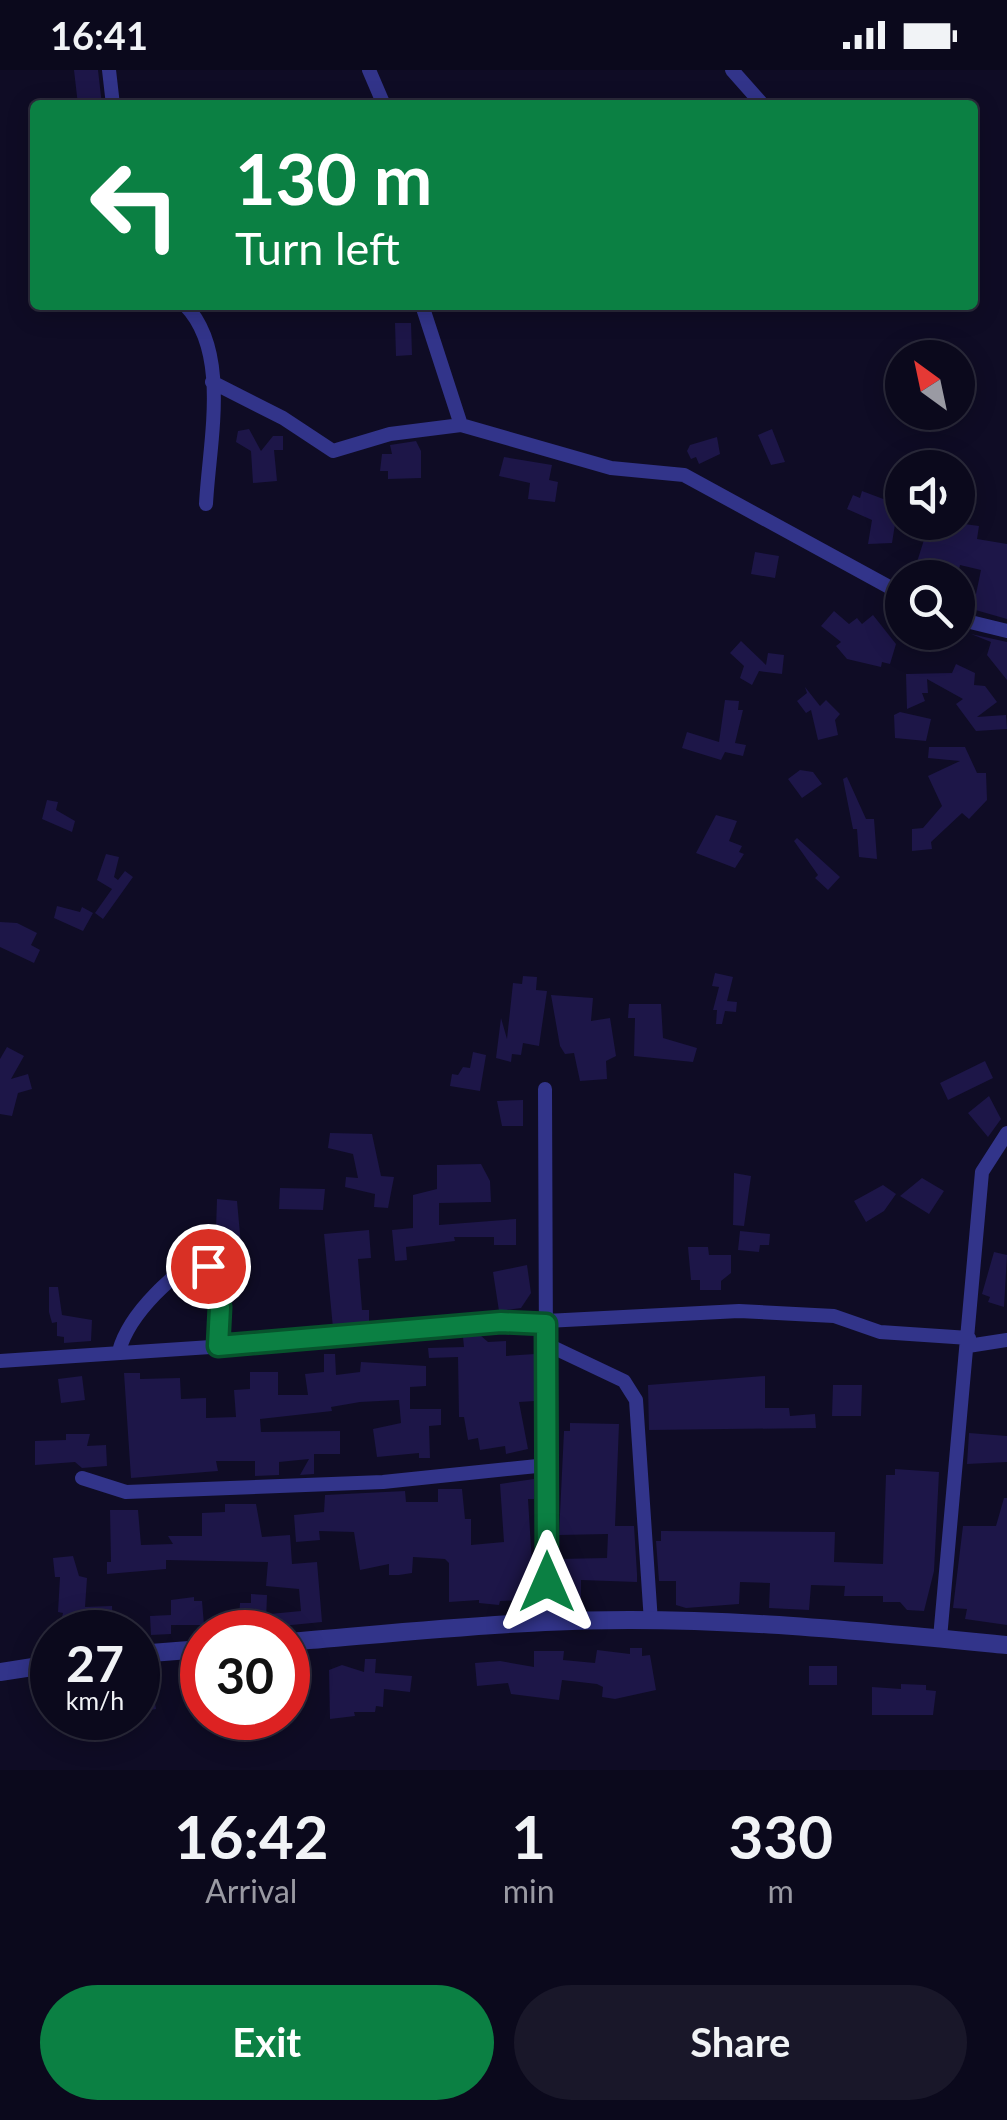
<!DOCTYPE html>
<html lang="en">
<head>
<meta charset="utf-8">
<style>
	body { margin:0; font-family:Lato,sans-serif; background:#191729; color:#f1f3f6; height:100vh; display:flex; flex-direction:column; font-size:38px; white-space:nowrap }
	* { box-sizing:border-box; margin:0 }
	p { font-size:32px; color:#9a9aa3 }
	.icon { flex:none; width:55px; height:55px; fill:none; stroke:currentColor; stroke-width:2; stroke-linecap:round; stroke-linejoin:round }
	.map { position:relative; height:1700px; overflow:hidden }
	.sheet { display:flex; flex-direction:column; background:#0b091c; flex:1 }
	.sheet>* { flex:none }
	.guide { position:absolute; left:30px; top:30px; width:948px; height:210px; border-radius:10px; box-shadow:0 5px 25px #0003,0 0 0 2px #2b2a3b; background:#0b8043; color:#fff; overflow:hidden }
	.needle { width:65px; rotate:327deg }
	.controls { position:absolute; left:885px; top:270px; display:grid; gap:20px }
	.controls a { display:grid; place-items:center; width:90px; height:90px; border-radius:50%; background:#0b091c; box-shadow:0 5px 25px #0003,0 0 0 2px #2b2a3b; font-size:50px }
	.speed { position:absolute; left:30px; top:1540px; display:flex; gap:20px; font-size:50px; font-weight:700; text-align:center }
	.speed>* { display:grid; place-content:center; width:130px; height:130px; border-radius:50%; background:#0b091c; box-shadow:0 5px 25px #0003,0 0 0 2px #2b2a3b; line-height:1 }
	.speed small { font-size:25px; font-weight:400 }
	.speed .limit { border:15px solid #d22; background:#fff; color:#111 }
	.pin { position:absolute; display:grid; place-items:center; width:85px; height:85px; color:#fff; margin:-42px; border:5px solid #fff; border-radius:50%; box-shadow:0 2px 10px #0007 }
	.me { position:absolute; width:110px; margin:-55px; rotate:0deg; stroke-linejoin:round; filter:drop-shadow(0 0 8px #0008) }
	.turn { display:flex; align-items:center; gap:35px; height:210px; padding:0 40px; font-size:45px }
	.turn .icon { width:130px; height:130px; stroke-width:2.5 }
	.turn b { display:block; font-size:70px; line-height:85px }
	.eta { display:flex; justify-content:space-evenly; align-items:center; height:170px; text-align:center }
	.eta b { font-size:60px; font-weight:700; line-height:70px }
	.cta { display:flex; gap:20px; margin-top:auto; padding:20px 40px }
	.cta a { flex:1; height:115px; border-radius:60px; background:#0b8043; color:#fff; font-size:40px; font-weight:700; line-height:115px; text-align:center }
	.cta a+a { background:#191729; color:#f1f3f6 }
	.status { display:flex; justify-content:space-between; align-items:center; height:70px; padding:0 50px; background:#0b091c; direction:ltr }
	.status svg { height:28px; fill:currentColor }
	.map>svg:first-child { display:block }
	.building { fill:#1d1648 }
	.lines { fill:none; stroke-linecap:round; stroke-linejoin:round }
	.minor { stroke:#32348a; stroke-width:14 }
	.tertiary { stroke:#32348a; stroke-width:18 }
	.route-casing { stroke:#07532c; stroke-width:25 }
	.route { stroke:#0b8043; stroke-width:18 }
</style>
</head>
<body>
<div class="status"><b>16:41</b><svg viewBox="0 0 49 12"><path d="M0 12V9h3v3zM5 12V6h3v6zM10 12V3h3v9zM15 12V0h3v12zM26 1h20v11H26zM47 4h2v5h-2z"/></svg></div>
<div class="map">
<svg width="1007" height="1700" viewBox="0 0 1007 1700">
	<rect width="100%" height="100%" fill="#0f0c25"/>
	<path class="building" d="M 74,0 L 98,0 L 102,35 L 78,35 Z
		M 395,253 L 411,253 L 412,285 L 396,286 Z
		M 249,359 L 261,381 L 273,366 L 283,366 L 283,380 L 274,380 L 277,411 L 253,413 L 251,381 L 236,372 L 238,361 Z
		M 772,359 L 785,392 L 771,395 L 758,365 Z
		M 717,367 L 720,384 L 699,394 L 696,387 L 691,389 L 687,381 L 690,375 Z
		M 416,371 L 421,381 L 421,408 L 388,409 L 388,401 L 380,401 L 382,384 L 392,384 L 390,375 Z
		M 504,387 L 552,395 L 549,410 L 558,412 L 555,432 L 528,429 L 530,413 L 499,406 Z
		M 862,421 L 902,436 L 902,451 L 896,448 L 892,473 L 868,474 L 872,450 L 847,439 L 853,425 L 860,428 Z
		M 949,452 L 979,456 L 977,469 L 1007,474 L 1007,549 L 958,535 L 958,519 L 976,524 L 981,500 L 960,495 L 957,508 L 912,508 L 928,457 L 947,461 Z
		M 755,482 L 779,486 L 775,508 L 751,504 Z
		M 834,541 L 849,554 L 857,548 L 862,554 L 873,545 L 896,574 L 890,594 L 882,592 L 881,597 L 847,589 L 836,576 L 841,572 L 821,556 Z
		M 971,564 L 1007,572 L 1007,610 L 987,585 L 991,572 Z
		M 741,571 L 766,595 L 768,583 L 784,585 L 782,604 L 759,601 L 752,615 L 740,608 L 744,596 L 730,583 Z
		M 956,594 L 975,603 L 974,615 L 985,616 L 997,632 L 977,647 L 1006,645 L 1007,659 L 976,661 L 956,634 L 963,629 L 927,609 L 928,623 L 922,623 L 925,631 L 907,639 L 906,604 L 952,603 Z
		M 805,617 L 820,636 L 826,630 L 840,644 L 835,650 L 838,665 L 818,670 L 811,640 L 806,643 L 797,631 L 807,623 Z
		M 725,630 L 739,631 L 738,640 L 743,640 L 735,673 L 746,675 L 743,686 L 725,682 L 721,690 L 682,678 L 687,662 L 719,672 Z
		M 900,642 L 931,649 L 926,671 L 895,668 L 894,645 Z
		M 929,677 L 965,677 L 977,703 L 986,703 L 987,730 L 969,749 L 962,743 L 931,772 L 932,779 L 912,781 L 912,759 L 923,758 L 942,736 L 928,706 L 960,691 L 928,688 Z
		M 800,700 L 813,702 L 822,714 L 802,728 L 788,709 Z
		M 847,707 L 866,749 L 874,749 L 877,789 L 859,787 L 857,759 L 853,759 L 843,709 Z
		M 47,730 L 58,732 L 56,740 L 75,751 L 72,762 L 42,749 Z
		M 716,745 L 737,751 L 729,771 L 742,776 L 739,782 L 744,784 L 735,798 L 696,783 Z
		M 797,768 L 840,807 L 828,820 L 815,808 L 818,805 L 794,771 Z
		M 106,784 L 119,787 L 114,807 L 118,810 L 125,801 L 133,807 L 103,849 L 95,843 L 112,819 L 97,810 Z
		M 57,836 L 80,842 L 82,837 L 93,843 L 83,861 L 54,848 Z
		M 0,852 L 17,853 L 37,863 L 31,875 L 40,880 L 34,893 L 0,877 Z
		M 715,903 L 733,907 L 727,931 L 737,932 L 736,942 L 725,941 L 722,954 L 716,954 L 717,940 L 713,940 L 719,917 L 712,916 Z
		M 523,906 L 537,907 L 536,920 L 547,921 L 539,976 L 523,973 L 521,985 L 512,984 L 511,992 L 496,988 L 501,948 L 507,969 L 513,913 L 522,914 Z
		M 551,925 L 593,928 L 591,951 L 610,948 L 616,986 L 606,991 L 607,1009 L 580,1011 L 574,983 L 565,984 L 560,976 Z
		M 629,934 L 661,934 L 663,968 L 697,978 L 693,992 L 634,986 L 635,948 L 628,948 Z
		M 7,977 L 24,986 L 11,1009 L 28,1004 L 32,1019 L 18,1023 L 12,1046 L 0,1044 L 0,989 Z
		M 473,982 L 486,985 L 480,1021 L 450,1016 L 452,1004 L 458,1005 L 463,997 L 470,998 Z
		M 985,991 L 993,1008 L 948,1030 L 940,1013 Z
		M 989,1026 L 1001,1049 L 988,1067 L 968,1043 Z
		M 523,1030 L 523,1056 L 502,1056 L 497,1031 Z
		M 330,1063 L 372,1064 L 381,1106 L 394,1107 L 388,1138 L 374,1137 L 375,1124 L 345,1117 L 346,1107 L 358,1108 L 353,1084 L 328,1078 Z
		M 481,1094 L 490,1111 L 491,1132 L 439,1133 L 439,1155 L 516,1149 L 516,1175 L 494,1175 L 494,1167 L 454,1167 L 455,1171 L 406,1177 L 407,1190 L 395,1191 L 392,1160 L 413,1158 L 413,1125 L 437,1119 L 437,1095 Z
		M 734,1103 L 751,1106 L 744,1156 L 733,1155 Z
		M 922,1108 L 944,1121 L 929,1144 L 900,1126 Z
		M 883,1115 L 896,1124 L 884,1141 L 866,1152 L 854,1131 Z
		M 280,1118 L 325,1119 L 323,1140 L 279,1139 Z
		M 217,1129 L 237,1131 L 242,1186 L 222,1188 L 227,1171 L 216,1160 Z
		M 369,1160 L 371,1188 L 358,1189 L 362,1240 L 369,1240 L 369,1255 L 333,1258 L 324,1164 Z
		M 740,1161 L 770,1164 L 769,1175 L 760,1175 L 759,1182 L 738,1180 Z
		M 688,1177 L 708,1177 L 709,1185 L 731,1185 L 731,1203 L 721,1211 L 721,1220 L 700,1220 L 700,1210 L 691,1210 Z
		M 994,1182 L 1007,1185 L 1004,1237 L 988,1232 L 990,1227 L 982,1224 Z
		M 527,1195 L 531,1223 L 521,1238 L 499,1241 L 493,1202 Z
		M 49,1217 L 58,1217 L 62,1245 L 92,1250 L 91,1271 L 64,1273 L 64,1267 L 57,1266 L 57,1252 L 52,1253 L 49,1242 Z
		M 480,1265 L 488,1272 L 506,1271 L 506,1286 L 535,1284 L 535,1331 L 519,1332 L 528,1379 L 506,1384 L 505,1376 L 480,1380 L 478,1368 L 468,1370 L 464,1347 L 459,1347 L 458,1287 L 429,1288 L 428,1278 L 464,1277 L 463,1267 Z
		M 324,1284 L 335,1284 L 336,1305 L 360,1302 L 361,1292 L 426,1296 L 426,1316 L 410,1317 L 410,1339 L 441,1339 L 441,1355 L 429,1356 L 430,1388 L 419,1388 L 419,1383 L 377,1387 L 373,1359 L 401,1353 L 399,1330 L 360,1332 L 331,1337 L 332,1341 L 260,1349 L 261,1362 L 340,1361 L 340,1384 L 314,1384 L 314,1404 L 300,1405 L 309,1389 L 279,1392 L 279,1405 L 255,1406 L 255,1391 L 216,1391 L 218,1401 L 131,1408 L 124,1303 L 140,1303 L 140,1309 L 180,1308 L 181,1329 L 206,1328 L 206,1348 L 236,1347 L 234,1320 L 250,1319 L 250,1302 L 278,1302 L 278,1325 L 308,1325 L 305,1304 L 324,1302 Z
		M 82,1306 L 85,1330 L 61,1333 L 58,1309 Z
		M 765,1306 L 765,1338 L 789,1338 L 790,1346 L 815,1344 L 816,1358 L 649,1360 L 648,1315 Z
		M 833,1315 L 862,1315 L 861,1346 L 832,1346 Z
		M 570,1353 L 619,1354 L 615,1456 L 634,1456 L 637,1504 L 637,1512 L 581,1510 L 581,1528 L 568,1528 L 559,1489 L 607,1488 L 608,1464 L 559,1465 L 564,1361 L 570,1361 Z
		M 969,1363 L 1007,1366 L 1007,1392 L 967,1394 Z
		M 66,1364 L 90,1364 L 87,1376 L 106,1375 L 107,1396 L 82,1398 L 75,1392 L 35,1395 L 35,1371 L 66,1370 Z
		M 895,1399 L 939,1402 L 934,1501 L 924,1541 L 907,1540 L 900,1532 L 883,1532 L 883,1526 L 844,1526 L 845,1516 L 811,1515 L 809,1540 L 769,1538 L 770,1513 L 740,1512 L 739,1534 L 686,1538 L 676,1535 L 676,1511 L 659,1511 L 656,1471 L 661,1471 L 661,1461 L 835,1462 L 834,1492 L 883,1494 L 886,1405 L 895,1405 Z
		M 534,1409 L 534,1429 L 528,1429 L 534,1526 L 522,1530 L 500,1531 L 499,1535 L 479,1533 L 479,1530 L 449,1532 L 449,1493 L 445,1489 L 413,1487 L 412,1503 L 399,1505 L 389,1505 L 389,1494 L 360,1500 L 354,1462 L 319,1461 L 320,1470 L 296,1472 L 294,1445 L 324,1442 L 325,1425 L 405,1421 L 406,1432 L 438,1432 L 438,1419 L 462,1419 L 465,1449 L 471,1449 L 471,1475 L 504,1472 L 500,1414 Z
		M 1004,1428 L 1007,1428 L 1007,1555 L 965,1549 L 967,1539 L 953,1538 L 963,1456 L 996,1456 Z
		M 225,1434 L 256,1434 L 262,1467 L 290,1465 L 292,1494 L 317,1492 L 322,1552 L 271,1557 L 270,1544 L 301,1541 L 299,1519 L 266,1516 L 268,1492 L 166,1490 L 166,1499 L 107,1504 L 107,1492 L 111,1492 L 110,1440 L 138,1440 L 141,1475 L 173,1474 L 168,1466 L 202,1466 L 202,1443 L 225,1442 Z
		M 73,1486 L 79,1506 L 87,1508 L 85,1537 L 112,1536 L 113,1562 L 59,1562 L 63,1543 L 58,1542 L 60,1507 L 55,1507 L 53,1488 Z
		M 251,1524 L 267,1525 L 266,1551 L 239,1548 L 240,1533 L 251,1533 Z
		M 194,1527 L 194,1531 L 202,1531 L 204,1555 L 171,1555 L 171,1564 L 151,1565 L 150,1546 L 171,1545 L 171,1530 Z
		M 630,1578 L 642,1578 L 642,1586 L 650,1585 L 656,1620 L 615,1629 L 602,1627 L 603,1617 L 597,1614 L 562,1610 L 559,1630 L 511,1624 L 508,1613 L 477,1616 L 475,1593 L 500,1591 L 534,1597 L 534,1581 L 564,1581 L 563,1590 L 595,1593 L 597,1580 L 630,1584 Z
		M 365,1589 L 376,1589 L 375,1603 L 412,1606 L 410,1622 L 384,1619 L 383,1637 L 376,1636 L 375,1642 L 354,1642 L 355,1646 L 330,1649 L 329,1600 L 342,1595 L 364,1602 Z
		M 809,1596 L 837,1596 L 837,1615 L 809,1615 Z
		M 150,1605 L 156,1639 L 138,1642 L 138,1606 Z
		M 901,1614 L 926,1615 L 926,1620 L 936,1621 L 933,1645 L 872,1645 L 872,1617 L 901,1619 Z"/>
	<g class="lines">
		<path class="minor" d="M 109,0 L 113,35
			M 369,0 L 384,35
			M 732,0 L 763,35
			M 185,235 C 231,282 209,373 206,434
			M 422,235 L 461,355
			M 212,312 L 283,348 L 333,381 L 390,364 L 461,355 L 611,398 L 684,405 L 902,524
			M 958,549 L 1007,561
			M 545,1019 L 547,1552
			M 202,1183 L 220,1237 L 218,1276
			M 546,1251 L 739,1241 L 834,1246 L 880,1262 L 969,1268
			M 546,1274 L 624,1311 L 636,1330 L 651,1552
			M 968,1276 L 1007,1270
			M 119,1281 C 131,1237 181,1200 216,1172
			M 0,1291 L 346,1268 L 501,1252 L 546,1255
			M 82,1408 L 126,1422 L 383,1412 L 547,1395
			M 940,1568 L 982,1102 L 1007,1063"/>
		<path class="tertiary" d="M 288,1572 C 373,1565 459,1556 545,1552 C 698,1544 854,1560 1007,1575
			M 138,1584 L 202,1579
			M 0,1602 L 52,1594"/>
	</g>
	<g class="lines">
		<g class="route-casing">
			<path id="route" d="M 208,1196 L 220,1237 L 218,1276 L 501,1252 L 546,1254 L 547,1512"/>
		</g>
		<use href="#route" class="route"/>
	</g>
</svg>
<div class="controls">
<a><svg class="needle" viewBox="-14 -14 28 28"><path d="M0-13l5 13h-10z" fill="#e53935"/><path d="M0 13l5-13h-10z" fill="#9a9aa3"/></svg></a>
<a><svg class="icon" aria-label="sound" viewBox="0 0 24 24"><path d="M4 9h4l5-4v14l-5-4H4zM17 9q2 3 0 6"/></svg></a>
<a><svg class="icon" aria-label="search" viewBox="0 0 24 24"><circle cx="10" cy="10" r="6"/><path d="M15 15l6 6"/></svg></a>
</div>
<div class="speed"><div>27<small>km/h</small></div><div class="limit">30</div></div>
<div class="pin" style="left:208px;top:1196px;background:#d93025"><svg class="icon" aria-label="arrive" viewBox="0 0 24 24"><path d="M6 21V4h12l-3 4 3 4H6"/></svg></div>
<svg class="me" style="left:547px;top:1512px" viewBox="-20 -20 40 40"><path d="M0-17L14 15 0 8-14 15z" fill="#0b8043" stroke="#fff" stroke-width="4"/></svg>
<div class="guide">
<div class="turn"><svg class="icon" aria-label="left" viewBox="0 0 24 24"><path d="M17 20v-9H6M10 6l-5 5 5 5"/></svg><div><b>130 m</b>Turn left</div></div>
</div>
</div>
<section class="sheet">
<div class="eta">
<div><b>16:42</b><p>Arrival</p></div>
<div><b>1</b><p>min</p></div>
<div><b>330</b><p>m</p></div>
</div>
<div class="cta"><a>Exit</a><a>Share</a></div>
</section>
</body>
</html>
